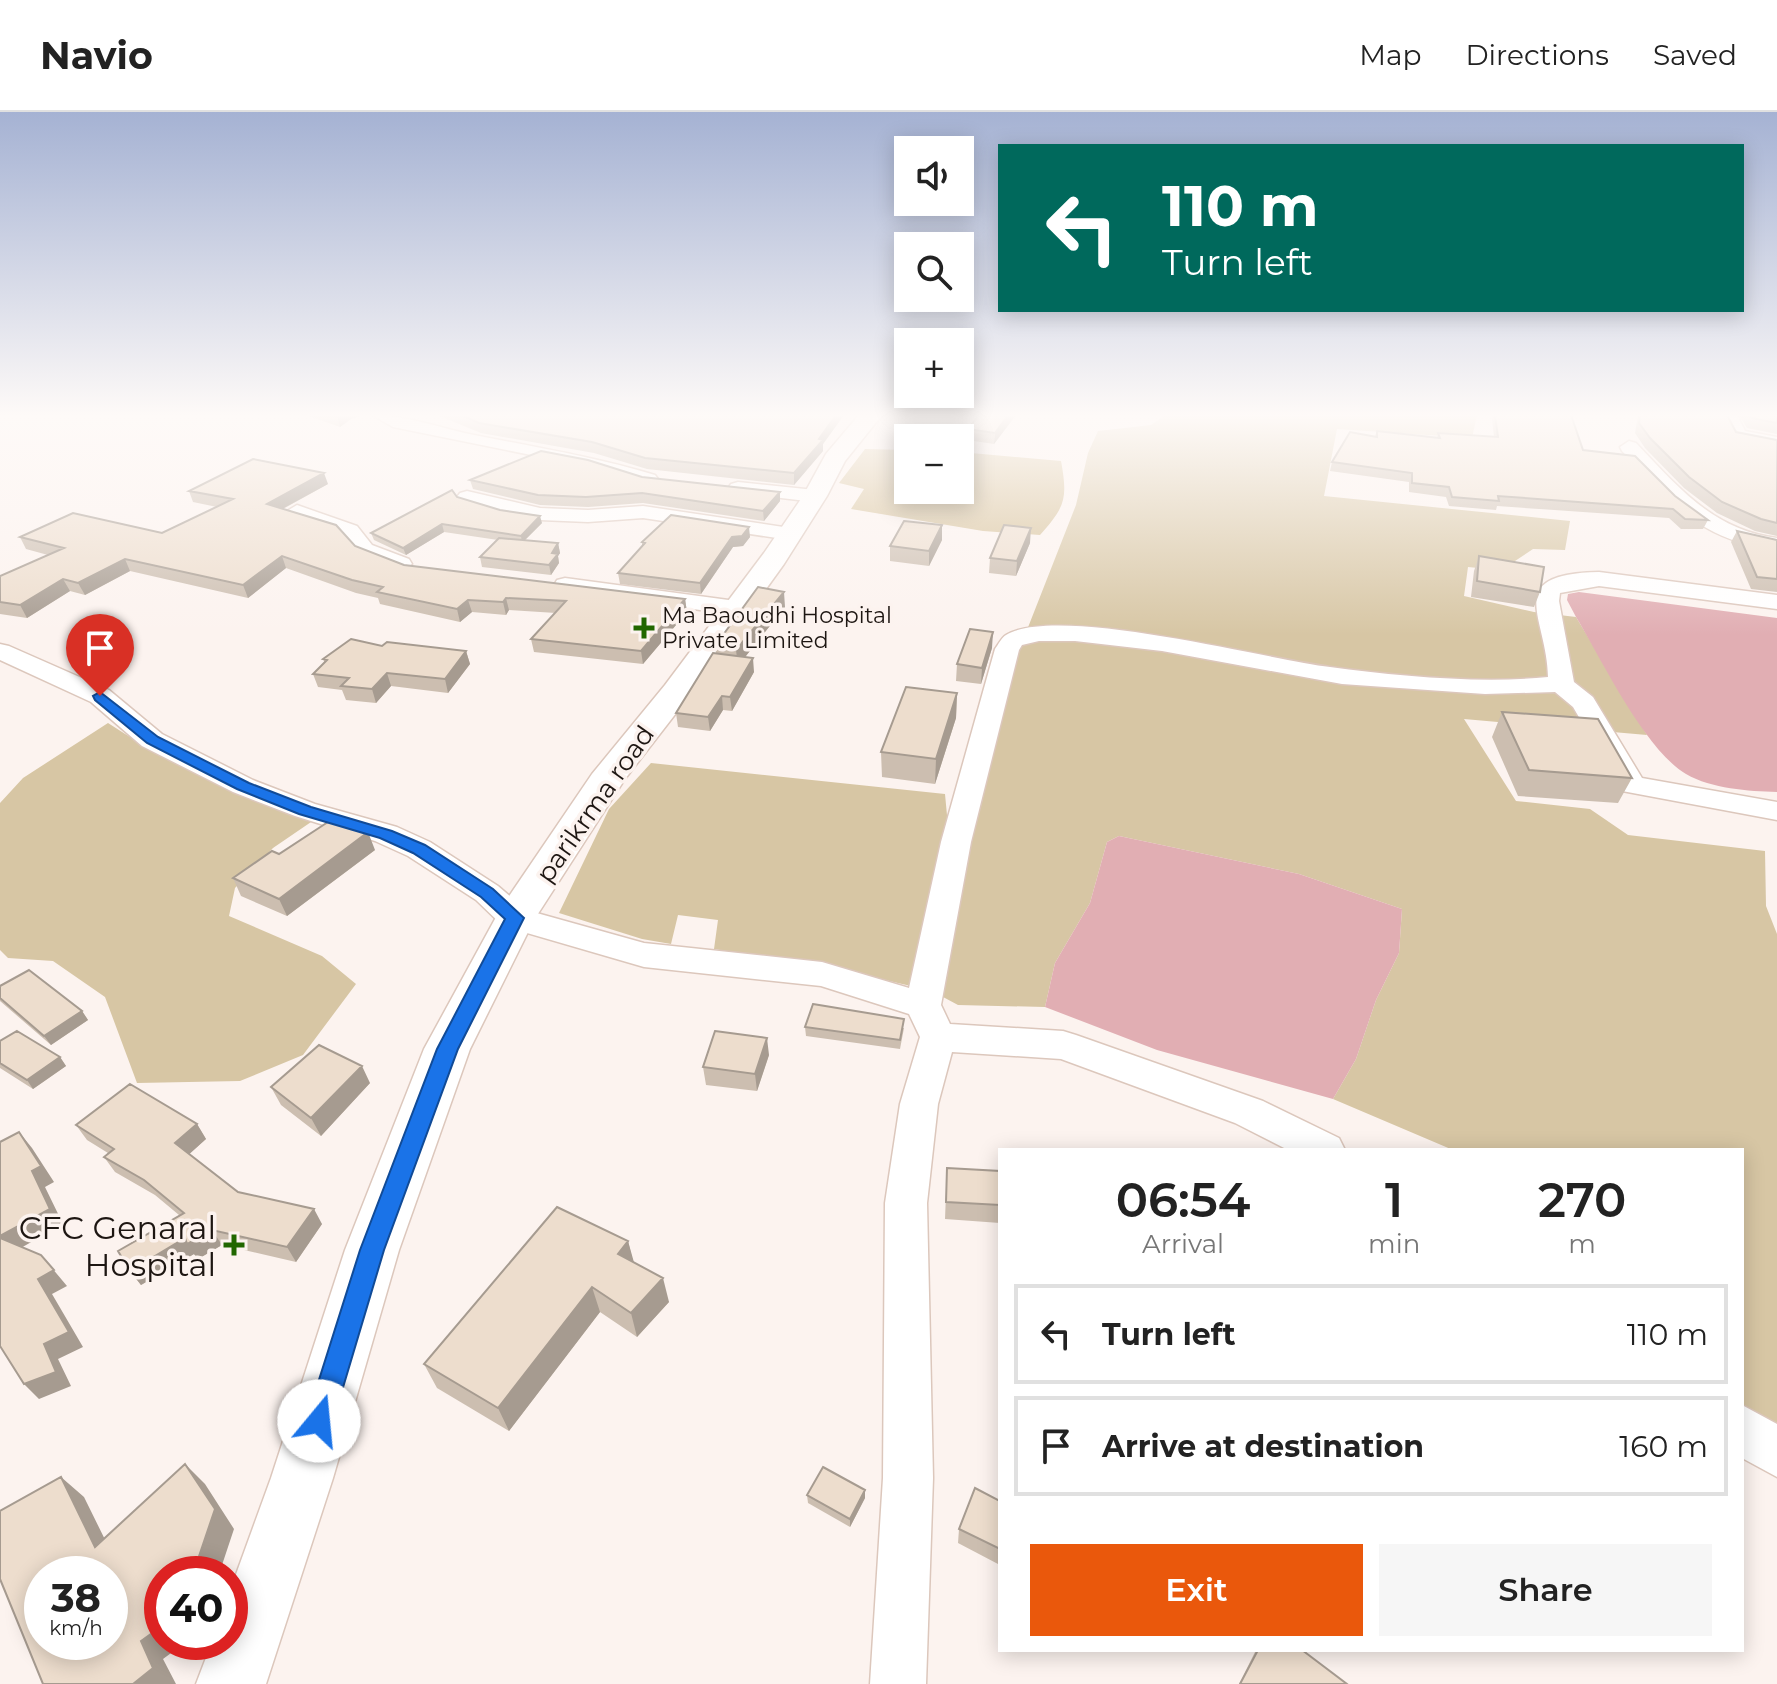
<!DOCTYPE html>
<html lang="en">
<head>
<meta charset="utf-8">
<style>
	body { margin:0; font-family:Montserrat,sans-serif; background:#f6f6f6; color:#222; height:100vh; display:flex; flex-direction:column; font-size:30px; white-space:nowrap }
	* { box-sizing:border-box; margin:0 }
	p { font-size:26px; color:#767676 }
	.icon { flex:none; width:44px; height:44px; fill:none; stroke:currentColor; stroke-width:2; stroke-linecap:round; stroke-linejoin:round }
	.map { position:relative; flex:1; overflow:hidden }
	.details { position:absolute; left:998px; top:1036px; width:746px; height:504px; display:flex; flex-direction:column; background:#fff; border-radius:0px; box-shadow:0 4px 20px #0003 }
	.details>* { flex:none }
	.top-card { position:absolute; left:998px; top:32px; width:746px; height:168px; border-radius:0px; box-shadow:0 4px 20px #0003; background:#00695c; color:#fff; overflow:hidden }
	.buttons { position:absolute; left:894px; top:24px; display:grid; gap:16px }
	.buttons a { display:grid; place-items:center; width:80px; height:80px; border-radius:0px; background:#fff; box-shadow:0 4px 20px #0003; font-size:40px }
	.speed { position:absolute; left:24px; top:1444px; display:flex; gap:16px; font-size:40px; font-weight:700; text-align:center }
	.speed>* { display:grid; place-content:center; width:104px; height:104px; border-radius:50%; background:#fff; box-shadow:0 4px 20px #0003; line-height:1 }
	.speed small { font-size:20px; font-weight:400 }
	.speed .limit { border:12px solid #d22; background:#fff; color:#111 }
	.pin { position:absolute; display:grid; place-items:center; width:68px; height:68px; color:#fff; margin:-82px -34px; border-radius:50% 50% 50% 0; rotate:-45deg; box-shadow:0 0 8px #0007 }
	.pin .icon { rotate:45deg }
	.me { position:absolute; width:88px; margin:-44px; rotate:17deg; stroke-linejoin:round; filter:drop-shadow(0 0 6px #0008) }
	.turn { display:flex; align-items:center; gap:28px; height:168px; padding:0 32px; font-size:36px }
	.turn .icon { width:104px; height:104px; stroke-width:2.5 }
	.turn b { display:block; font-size:56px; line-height:68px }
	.eta { display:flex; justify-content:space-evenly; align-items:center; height:136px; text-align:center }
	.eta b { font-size:48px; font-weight:600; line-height:56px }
	.cta { display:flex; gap:16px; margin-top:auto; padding:16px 32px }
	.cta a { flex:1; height:92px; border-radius:0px; background:#ea580c; color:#fff; font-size:32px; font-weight:600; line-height:92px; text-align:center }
	.cta a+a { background:#f6f6f6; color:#222 }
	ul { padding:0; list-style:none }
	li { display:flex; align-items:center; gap:24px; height:100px; margin:0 16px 12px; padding:0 16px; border:4px solid #e0e0e0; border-radius:0px }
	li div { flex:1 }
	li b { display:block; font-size:30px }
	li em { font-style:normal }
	header { display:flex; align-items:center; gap:48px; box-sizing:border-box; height:112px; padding:0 40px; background:#fff; border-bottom:2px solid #e0e0e0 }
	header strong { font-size:38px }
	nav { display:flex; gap:44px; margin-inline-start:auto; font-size:28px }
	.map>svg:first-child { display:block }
	.green { fill:#d7c6a4 }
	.forest { fill:#d5c097 }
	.water { fill:#e1aeb3 }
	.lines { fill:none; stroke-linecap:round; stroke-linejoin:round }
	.minor-casing { stroke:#dcc7bc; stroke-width:3 }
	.tertiary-casing { stroke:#dcc7bc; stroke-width:3 }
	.minor { fill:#fff; fill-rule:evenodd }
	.tertiary { fill:#fff; fill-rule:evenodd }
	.wall { fill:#ccbeb0 }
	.shaded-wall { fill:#a69b90 }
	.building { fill:#edddcd; stroke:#a69b90; stroke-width:2; fill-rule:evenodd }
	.route { fill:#1a73e8; stroke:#114b97; stroke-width:2 }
	.poi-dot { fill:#216700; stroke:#fcf3ef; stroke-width:3 }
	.labels { text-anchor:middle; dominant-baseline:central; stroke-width:7; stroke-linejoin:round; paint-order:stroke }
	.far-poi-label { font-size:22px; fill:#1d1612; stroke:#fcf3ef; text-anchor:start }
	.street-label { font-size:26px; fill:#1d1612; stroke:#fcf3ef }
	.near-poi-label { font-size:32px; fill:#1d1612; stroke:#fcf3ef; text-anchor:end }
</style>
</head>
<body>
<header>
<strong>Navio</strong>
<nav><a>Map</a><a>Directions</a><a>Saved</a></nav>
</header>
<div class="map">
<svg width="1777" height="1572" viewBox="0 0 1777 1572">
	<rect width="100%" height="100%" fill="#fcf3ef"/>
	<path class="green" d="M 1165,303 L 1477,303 L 1472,326 L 1337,317 L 1324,384 L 1570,409 L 1565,438 L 1533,437 L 1515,449 L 1519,460 L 1468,455 L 1464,484 L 1534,500 L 1576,505 L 1647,623 L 1464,607 L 1516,689 L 1590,697 L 1628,723 L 1765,739 L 1766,794 L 1777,822 L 1777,1324 L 1742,1302 L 1742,1038 L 1453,1038 L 1333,987 L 1356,947 L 1376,888 L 1399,841 L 1402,797 L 1299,762 L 1119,724 L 1107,730 L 1090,791 L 1055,851 L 1045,895 L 958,893 L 930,878 L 981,694 L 1016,546 L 1076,393 L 1088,341 L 1098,319 L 1151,313 Z
		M 108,611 C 172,653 242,685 314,708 L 273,736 L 235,776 L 229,804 L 322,844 L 356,872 L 303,943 L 240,969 L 137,971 L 105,885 L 53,849 L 8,846 L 0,838 L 0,691 L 23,666 Z
		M 651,651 L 945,682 L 948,714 L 915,875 L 851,860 L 714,837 L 718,808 L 678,803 L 671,832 L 642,827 L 559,801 L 609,697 Z"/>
	<path class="forest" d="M 865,337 L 908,338 L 908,378 L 960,378 L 960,340 L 1061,349 C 1068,387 1065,395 1040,423 L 983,419 L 851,397 L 864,377 L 839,371 Z"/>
	<path class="water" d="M 1579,480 L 1777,506 L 1777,680 C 1748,679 1712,677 1686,662 C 1644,637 1602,548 1576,505 L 1567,488 L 1568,482 Z
		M 1119,724 L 1299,762 L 1402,797 L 1399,841 L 1376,888 L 1356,947 L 1333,987 L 1157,938 L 1045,895 L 1055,851 L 1090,791 L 1107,730 Z"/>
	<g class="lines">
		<g class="minor-casing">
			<path id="minor" d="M 372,303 C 406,303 440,316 474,323 C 535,335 595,345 655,363 L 658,367 L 648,373 L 590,355 L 393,315 Z
				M 1719,303 L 1737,303 L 1745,319 L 1777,325 L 1777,337 L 1732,327 Z
				M 1629,329 L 1636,331 C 1678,375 1713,418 1777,426 L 1777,438 C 1701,429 1672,392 1622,339 L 1620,335 Z
				M 738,370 L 815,378 L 825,384 L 815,390 L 731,380 L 728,376 L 731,372 Z
				M 467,379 L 540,396 L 588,398 L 643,394 L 790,416 L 801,422 L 790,428 L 643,406 L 588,410 L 540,408 L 503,402 L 460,389 L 457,385 L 460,381 Z
				M 297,393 L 357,414 L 372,433 L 409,447 L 412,452 L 401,459 L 363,446 L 352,437 L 342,422 L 290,403 L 287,399 Z
				M 1599,460 L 1777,483 L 1777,497 L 1599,474 L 1560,481 L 1559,489 L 1574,570 L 1593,585 L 1642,666 L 1777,690 L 1777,708 L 1622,679 L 1573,595 L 1555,580 L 1485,582 L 1342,572 L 1162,539 L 1075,529 L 1039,529 L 1022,533 L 1019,538 L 971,730 L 941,893 L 950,912 L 1063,919 L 1076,923 L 1263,989 L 1339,1026 L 1345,1038 L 1288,1038 L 1235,1011 L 1061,947 L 952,940 L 938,992 L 927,1091 L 933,1366 L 926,1572 L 870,1572 L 883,1366 L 885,1091 L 900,992 L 920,925 L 909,902 L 821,874 L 644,855 L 503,814 L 476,788 L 408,744 L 375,729 L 295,704 L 233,680 L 142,634 L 91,590 L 0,548 L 0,532 L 9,534 L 109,578 L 162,622 L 253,668 L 315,692 L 397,715 L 430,730 L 498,774 L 526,798 L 644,831 L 822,850 L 909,876 L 941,730 L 995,537 C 998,533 1002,525 1006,523 C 1057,492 1265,547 1330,555 C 1397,564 1481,572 1548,565 C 1547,504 1501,462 1599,460 Z
				M 565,466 L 736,489 L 744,491 L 748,496 L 744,501 L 736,503 L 557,478 L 554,473 L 557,468 Z
				M 1742,1293 L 1777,1312 L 1777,1365 L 1742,1346 Z"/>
		</g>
		<g class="tertiary-casing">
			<path id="tertiary" d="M 859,303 L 882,303 L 845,349 L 827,384 L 784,452 L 687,587 L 625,667 L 534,808 L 470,937 L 399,1138 L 333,1366 L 266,1572 L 196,1572 L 212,1530 L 230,1530 L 230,1479 L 271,1366 L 345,1138 L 424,937 L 501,796 L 592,662 L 665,573 L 764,441 L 803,384 L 826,342 Z"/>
		</g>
		<use href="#minor" class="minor"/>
		<use href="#tertiary" class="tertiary"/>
	</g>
	<path class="wall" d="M 306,303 L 362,303 L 351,307 L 340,315 Z
		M 437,303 L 844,303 L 823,332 L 823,339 L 794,373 L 647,357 L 594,341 L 481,321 Z
		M 1016,303 L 994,332 L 967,328 L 968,317 Z
		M 1493,303 L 1571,303 L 1583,338 L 1675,384 L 1708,408 L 1703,417 L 1681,417 L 1669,406 L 1497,394 L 1496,398 L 1449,394 L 1446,385 L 1409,380 L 1409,370 L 1330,359 L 1332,350 L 1375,324 L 1377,319 L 1437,326 L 1438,321 L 1494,325 L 1492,307 Z
		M 1638,303 L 1727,303 L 1736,320 L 1777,328 L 1777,424 L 1755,419 L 1717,401 L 1684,376 L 1645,336 L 1635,321 Z
		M 1739,303 L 1777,303 L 1777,322 L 1747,316 Z
		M 642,365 L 780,380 L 780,389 L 764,409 L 643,391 L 588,395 L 540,393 L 473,377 L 470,368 Z
		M 328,372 L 283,397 L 355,434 L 404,453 L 685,487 L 687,500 L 643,552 L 534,540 L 531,527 L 556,501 L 509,498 L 506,503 L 472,500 L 460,510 L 380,492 L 378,486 L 356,481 L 286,456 L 248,486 L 130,459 L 85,483 L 70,479 L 27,506 L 0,502 L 0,464 L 48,443 L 26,437 L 20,425 L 162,421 L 217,395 L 193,390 L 189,379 Z
		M 457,385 L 542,411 L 525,428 L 558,431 L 560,441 L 558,444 L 559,451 L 551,463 L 482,455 L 480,445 L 498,428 L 444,420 L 406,443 L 374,428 L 371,421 Z
		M 942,413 L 942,428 L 929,454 L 890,449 L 890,434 Z
		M 1737,419 L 1777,428 L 1777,480 L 1751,477 L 1731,430 Z
		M 750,425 L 743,434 L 733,435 L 701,482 L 620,472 L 618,461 L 642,434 L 642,430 Z
		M 1030,431 L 1016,464 L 989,461 L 990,446 Z
		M 1479,444 L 1540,480 L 1534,495 L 1471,485 L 1474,459 Z
		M 785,495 L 745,545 L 754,560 L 732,599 L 723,598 L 710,619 L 678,615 L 676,601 L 716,542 L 715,534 Z
		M 992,536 L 981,572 L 956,569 L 957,552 Z
		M 466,539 L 470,552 L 448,581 L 391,574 L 376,591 L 346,588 L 342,578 L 318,575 L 313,562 L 325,551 L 323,547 Z
		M 957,581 L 956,606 L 935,672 L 882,665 L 881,640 Z
		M 1502,600 L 1632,666 L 1618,691 L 1518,684 L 1492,625 Z
		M 375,738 L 287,804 L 241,784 L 233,766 L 279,742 Z
		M 0,874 L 82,899 L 88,908 L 51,933 L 0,889 Z
		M 805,915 L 904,916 L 900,937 L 806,924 Z
		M 0,929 L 60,945 L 66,954 L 33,977 L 0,956 Z
		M 769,943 L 757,979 L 706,973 L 703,955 Z
		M 370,971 L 321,1024 L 281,993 L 271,975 Z
		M 197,1012 L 206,1027 L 189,1042 L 238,1080 L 322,1112 L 296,1150 L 222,1133 L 198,1147 L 194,1142 L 141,1173 L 130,1159 L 179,1103 L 155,1083 L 115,1060 L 104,1045 L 108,1041 L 87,1028 L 76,1013 Z
		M 947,1056 L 1000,1059 L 1000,1111 L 945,1107 Z
		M 628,1129 L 633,1150 L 669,1190 L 637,1225 L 600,1200 L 509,1319 L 437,1276 L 424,1252 Z
		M 807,1383 L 865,1386 L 850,1415 L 808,1391 Z
		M 1000,1389 L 1000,1448 L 998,1452 L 958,1431 L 959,1417 Z
		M 1256,1538 L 1302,1538 L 1347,1572 L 1239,1572 Z"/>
	<path class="shaded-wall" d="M 337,303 L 362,303 L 351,307 L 340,315 Z
		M 836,303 L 844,303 L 823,332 L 823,339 L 794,373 L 794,361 Z
		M 1008,303 L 1016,303 L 994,332 L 995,321 Z
		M 324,361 L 328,372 L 271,403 L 267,392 Z
		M 780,380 L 780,389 L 764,409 L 763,399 Z
		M 540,404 L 542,411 L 522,431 L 521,424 Z
		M 442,412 L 444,420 L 406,443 L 403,436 Z
		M 942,413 L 942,428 L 929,454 L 929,439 Z
		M 749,415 L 750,425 L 743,434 L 733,435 L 701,482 L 700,471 L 732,425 Z
		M 1031,416 L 1030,431 L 1016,464 L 1017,449 Z
		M 558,431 L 560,441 L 558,444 L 559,451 L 551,463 L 549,453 L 552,441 Z
		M 282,444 L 286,456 L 248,486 L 243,473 Z
		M 125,447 L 130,459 L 85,483 L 78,471 Z
		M 63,467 L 70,479 L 27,506 L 20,493 Z
		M 784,480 L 785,495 L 738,554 L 736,538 Z
		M 506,486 L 509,498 L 506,503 L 503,490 Z
		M 685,487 L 687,500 L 643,552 L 641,539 Z
		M 468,488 L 472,500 L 460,510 L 457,497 Z
		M 993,520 L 992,536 L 981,572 L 982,556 Z
		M 466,539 L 470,552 L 448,581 L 445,567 Z
		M 753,546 L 754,560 L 732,599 L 730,585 Z
		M 387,561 L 391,574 L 376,591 L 372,577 Z
		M 957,581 L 956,606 L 935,672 L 936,647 Z
		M 722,584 L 723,598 L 710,619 L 708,605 Z
		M 368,720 L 375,738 L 287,804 L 279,787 Z
		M 82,899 L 88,908 L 51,933 L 44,924 Z
		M 767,926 L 769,943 L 757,979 L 755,962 Z
		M 60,945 L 66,954 L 33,977 L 27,968 Z
		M 362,954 L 370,971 L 321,1024 L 311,1006 Z
		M 197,1012 L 206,1027 L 185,1046 L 175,1031 Z
		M 19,1020 L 32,1036 L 54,1070 L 45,1075 L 63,1112 L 12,1141 L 0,1128 L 0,1124 L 32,1059 Z
		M 314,1097 L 322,1112 L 296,1150 L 287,1135 Z
		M 212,1118 L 222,1133 L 198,1147 L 194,1142 L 141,1173 L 130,1159 L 185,1126 Z
		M 628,1129 L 635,1154 L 618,1142 Z
		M 41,1143 L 67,1174 L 52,1182 L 83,1235 L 58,1247 L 71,1274 L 39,1287 L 24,1272 L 44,1232 L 38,1167 Z
		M 663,1166 L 669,1190 L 637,1225 L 631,1201 Z
		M 592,1175 L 600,1200 L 509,1319 L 498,1296 Z
		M 185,1352 L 205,1372 L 234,1417 L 219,1462 L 193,1462 Z
		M 61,1365 L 84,1385 L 118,1454 L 95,1435 Z
		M 865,1378 L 865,1386 L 850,1415 L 850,1407 Z
		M 162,1514 L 162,1530 L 186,1530 L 163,1547 L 176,1572 L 133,1572 L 141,1529 Z"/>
	<path class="building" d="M 461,303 L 836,303 L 819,327 L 823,328 L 794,361 L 645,346 L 592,330 L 479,311 Z
		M 979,303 L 1008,303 L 995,321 L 968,317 Z
		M 1495,303 L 1571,303 L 1583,338 L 1635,344 L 1675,384 L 1708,408 L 1685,407 L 1673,397 L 1498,384 L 1499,389 L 1452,385 L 1449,375 L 1412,371 L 1412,361 L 1332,350 L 1350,320 L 1377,325 L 1377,319 L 1440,326 L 1438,321 L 1498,325 Z
		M 1640,303 L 1727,303 L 1736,320 L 1777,328 L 1777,411 L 1761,407 L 1722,390 L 1689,365 L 1650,326 L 1639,311 Z
		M 1750,303 L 1777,303 L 1777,311 L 1752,306 Z
		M 541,339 L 588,348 L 642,365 L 780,380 L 763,399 L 642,381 L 586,385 L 538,383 L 470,368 Z
		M 253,347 L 324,361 L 267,392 L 336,413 L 355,434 L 404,453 L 685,487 L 641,539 L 531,527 L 566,489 L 506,486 L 503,490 L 468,488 L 457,497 L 377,480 L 383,475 L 352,468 L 282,444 L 243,473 L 125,447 L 78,471 L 63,467 L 20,493 L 0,490 L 0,464 L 64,436 L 20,425 L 73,401 L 162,421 L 233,387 L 189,379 Z
		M 452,378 L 457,385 L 500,398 L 540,404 L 521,424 L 442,412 L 403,436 L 371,421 Z
		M 671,403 L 749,415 L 742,424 L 732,425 L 700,471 L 618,461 L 645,431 L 642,430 Z
		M 904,409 L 942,413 L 929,439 L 890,434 Z
		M 1004,413 L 1031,416 L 1017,449 L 990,446 Z
		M 1737,419 L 1777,428 L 1777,467 L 1757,465 Z
		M 499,426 L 558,431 L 552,441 L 558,442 L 549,453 L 480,445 Z
		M 1479,444 L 1544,455 L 1540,480 L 1477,469 Z
		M 758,475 L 784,480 L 736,538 L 715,534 Z
		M 970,517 L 993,520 L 982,556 L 957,552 Z
		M 351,527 L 382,534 L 387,530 L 466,539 L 445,567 L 387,561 L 372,577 L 341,574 L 349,566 L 313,562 L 327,548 L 323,547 Z
		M 713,541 L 753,546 L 730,585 L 722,584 L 708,605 L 676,601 Z
		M 906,575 L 957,581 L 936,647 L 881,640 Z
		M 1502,600 L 1598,607 L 1632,666 L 1529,658 Z
		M 331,708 L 368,720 L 279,787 L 233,766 L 272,739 L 279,742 Z
		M 29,858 L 82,899 L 44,924 L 0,886 L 0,874 Z
		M 813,892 L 904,907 L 900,928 L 805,915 Z
		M 17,919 L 60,945 L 27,968 L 0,951 L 0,929 Z
		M 715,919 L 767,926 L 755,962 L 703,955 Z
		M 319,933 L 362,954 L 311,1006 L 271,975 Z
		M 130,972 L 197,1012 L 175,1031 L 238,1080 L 314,1097 L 287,1135 L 212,1118 L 187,1132 L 185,1126 L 130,1159 L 118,1139 L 184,1101 L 144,1068 L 104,1045 L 114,1037 L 76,1013 Z
		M 19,1020 L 41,1054 L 32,1059 L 50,1097 L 0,1124 L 0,1030 Z
		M 947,1056 L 1000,1059 L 1000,1093 L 946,1090 Z
		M 557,1095 L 628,1129 L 618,1142 L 663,1166 L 631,1201 L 592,1175 L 498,1296 L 424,1252 Z
		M 0,1126 L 41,1143 L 54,1158 L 38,1167 L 69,1220 L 44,1232 L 56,1260 L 24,1272 L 0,1234 Z
		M 185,1352 L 215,1397 L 193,1462 L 162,1462 L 162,1514 L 141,1529 L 153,1556 L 133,1572 L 43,1572 L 0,1467 L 0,1399 L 61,1365 L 95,1435 ZM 42,1462 L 110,1462 L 110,1530 L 42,1530 Z
		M 823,1355 L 865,1378 L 850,1407 L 807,1383 Z
		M 975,1376 L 1000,1389 L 1000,1437 L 959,1417 Z
		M 1258,1538 L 1302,1538 L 1347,1572 L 1240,1572 Z"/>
	<linearGradient id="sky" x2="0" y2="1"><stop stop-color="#a5b2d3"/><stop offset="0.58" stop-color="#fefaf8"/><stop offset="1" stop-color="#fefaf8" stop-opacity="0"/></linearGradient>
	<rect width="1777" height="523" fill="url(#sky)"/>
	<path class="route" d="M 100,580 L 158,625 L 249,671 L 311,695 L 392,719 L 425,733 L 493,777 L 524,806 L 458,937 L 384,1138 L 333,1309 L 329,1318 L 319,1322 L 310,1318 L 306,1309 L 360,1138 L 437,937 L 505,807 L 481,785 L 413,741 L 380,726 L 299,702 L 237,677 L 147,631 L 95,588 L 93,584 Z"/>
	<g class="poi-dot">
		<path d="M640 504h8v8h8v8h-8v8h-8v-8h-8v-8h8z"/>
		<path d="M230 1121h8v8h8v8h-8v8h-8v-8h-8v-8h8z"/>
	</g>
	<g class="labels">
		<g class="far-poi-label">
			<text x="662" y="503">Ma Baoudhi Hospital<tspan x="662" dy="25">Private Limited</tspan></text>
		</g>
		<g class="street-label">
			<text transform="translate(595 692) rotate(-55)">parikrma road</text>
		</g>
		<g class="near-poi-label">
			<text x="216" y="1115">CFC Genaral<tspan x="216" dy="37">Hospital</tspan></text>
		</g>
	</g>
</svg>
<div class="buttons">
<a><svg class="icon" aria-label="sound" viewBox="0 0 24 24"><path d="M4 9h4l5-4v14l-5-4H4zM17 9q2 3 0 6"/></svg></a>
<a><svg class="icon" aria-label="search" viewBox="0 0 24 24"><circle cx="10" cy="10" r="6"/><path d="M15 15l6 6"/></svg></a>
<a>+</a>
<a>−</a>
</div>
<div class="speed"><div>38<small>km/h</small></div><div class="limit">40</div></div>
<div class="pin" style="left:100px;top:584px;background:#d93025"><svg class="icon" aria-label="arrive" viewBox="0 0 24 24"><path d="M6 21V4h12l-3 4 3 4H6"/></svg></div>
<svg class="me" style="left:319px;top:1309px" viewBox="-20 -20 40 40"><circle r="19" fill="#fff"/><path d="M0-13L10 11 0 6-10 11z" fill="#1a73e8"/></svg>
<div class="top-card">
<div class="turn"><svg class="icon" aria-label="left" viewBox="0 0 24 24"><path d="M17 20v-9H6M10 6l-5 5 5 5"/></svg><div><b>110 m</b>Turn left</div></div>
</div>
<section class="details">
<div class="eta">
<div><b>06:54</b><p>Arrival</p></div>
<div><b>1</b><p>min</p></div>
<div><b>270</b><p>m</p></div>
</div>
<ul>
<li><svg class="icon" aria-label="left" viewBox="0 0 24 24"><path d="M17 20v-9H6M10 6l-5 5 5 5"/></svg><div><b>Turn left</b></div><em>110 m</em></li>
<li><svg class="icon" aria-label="arrive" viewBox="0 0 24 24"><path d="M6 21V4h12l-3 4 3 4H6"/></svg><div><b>Arrive at destination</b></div><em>160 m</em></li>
</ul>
<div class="cta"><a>Exit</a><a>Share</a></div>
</section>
</div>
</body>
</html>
